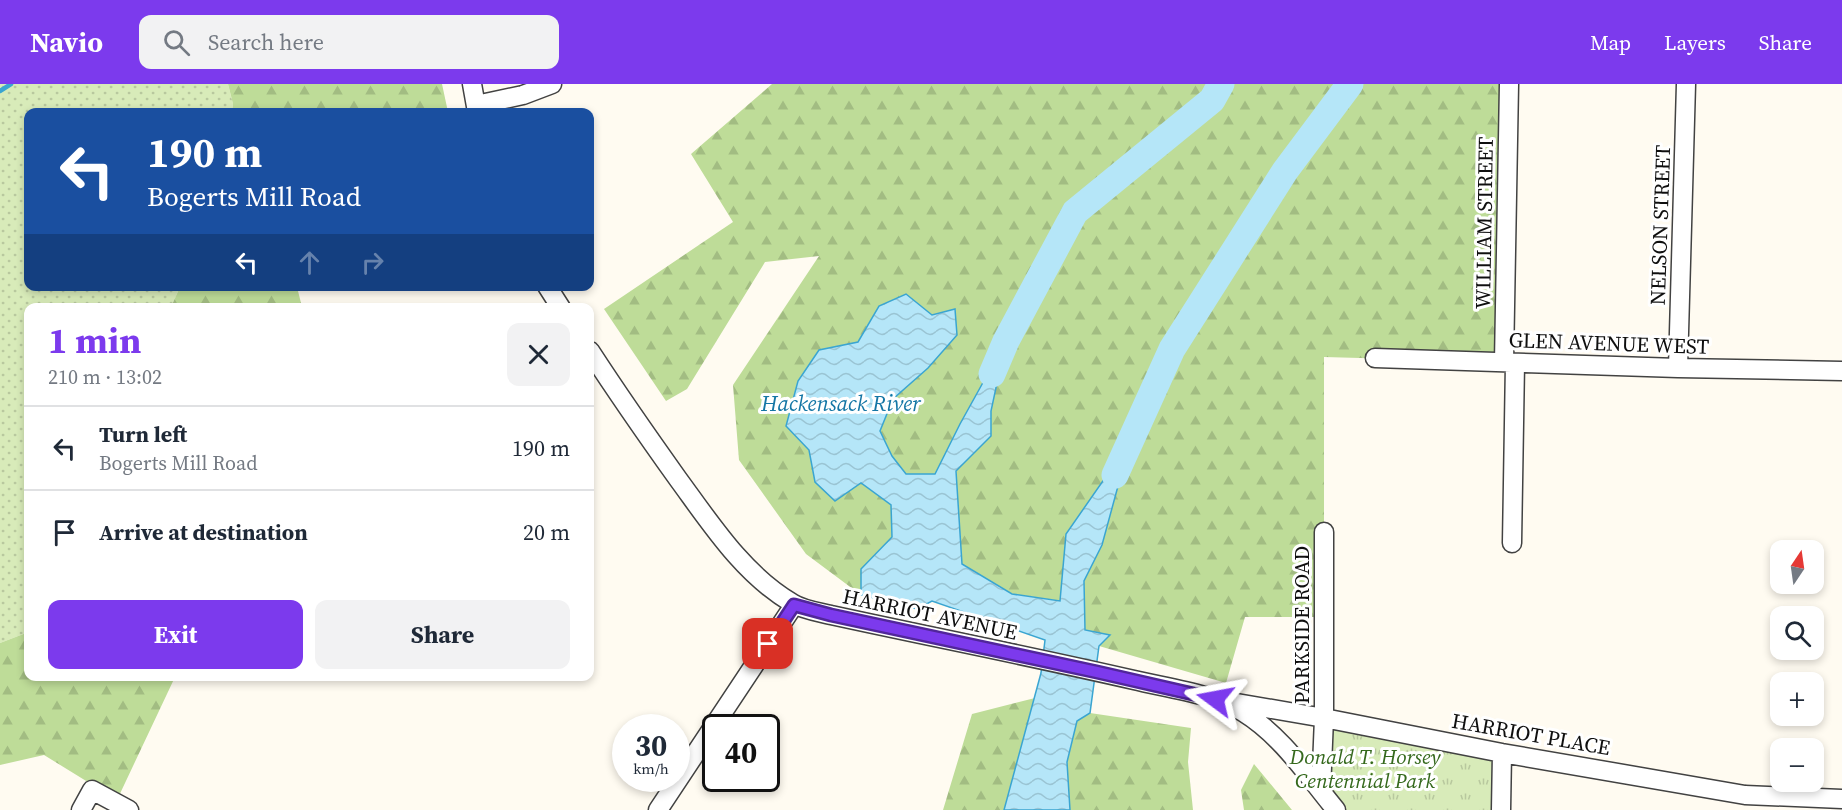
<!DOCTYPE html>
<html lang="en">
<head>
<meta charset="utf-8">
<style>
	body { margin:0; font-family:"Source Serif 4",serif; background:#f2f2f3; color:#1f2937; height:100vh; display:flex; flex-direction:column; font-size:22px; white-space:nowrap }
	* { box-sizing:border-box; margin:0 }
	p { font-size:20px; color:#747a83 }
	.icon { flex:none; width:33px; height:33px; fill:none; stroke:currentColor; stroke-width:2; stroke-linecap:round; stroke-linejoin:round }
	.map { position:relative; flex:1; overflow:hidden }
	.drawer { position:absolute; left:24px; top:219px; width:570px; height:378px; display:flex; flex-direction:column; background:#fff; border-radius:12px; box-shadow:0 3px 9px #0003 }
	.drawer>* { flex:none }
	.guide { position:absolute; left:24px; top:24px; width:570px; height:183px; border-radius:12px; box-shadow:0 3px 9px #0003; background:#1a4fa0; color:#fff; overflow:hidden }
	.needle { width:39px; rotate:13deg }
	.buttons { position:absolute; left:1770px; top:456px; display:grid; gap:12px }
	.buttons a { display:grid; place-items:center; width:54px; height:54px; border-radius:12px; background:#fff; box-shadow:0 3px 9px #0003; font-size:30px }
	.speed { position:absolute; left:612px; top:630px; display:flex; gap:12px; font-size:30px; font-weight:700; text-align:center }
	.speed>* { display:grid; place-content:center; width:78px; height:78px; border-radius:50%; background:#fff; box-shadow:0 3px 9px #0003; line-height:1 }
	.speed small { font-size:15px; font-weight:400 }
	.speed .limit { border:3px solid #111; border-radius:9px; background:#fff; color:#111 }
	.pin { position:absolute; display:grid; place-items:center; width:51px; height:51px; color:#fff; margin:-26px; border-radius:12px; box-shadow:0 3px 9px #0006 }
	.me { position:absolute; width:66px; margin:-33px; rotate:283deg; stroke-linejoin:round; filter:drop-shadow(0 0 4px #0008) }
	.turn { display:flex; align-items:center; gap:21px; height:126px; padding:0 24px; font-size:27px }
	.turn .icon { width:78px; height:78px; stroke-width:2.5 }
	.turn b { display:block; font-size:42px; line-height:51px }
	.lanes { display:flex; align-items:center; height:57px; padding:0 24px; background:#0003; justify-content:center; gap:30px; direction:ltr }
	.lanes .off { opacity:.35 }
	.round { display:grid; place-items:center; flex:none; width:63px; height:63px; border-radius:12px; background:#f2f2f3 }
	.summary { display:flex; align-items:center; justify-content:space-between; height:102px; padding:0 24px }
	h1 { font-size:36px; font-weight:700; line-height:45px; color:#7c3aed }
	.primary-button { display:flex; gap:12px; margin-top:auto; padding:12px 24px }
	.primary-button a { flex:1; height:69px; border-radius:12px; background:#7c3aed; color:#fff; font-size:24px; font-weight:700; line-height:69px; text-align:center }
	.primary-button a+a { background:#f2f2f3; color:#1f2937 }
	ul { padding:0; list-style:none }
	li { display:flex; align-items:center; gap:18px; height:84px; padding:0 24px; border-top:2px solid #e0e1e3 }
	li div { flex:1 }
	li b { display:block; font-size:22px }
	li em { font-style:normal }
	header { display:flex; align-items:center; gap:36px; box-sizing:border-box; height:84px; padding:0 30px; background:#7c3aed; color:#fff }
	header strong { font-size:28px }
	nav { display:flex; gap:33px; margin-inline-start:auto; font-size:21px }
	.search { width:420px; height:54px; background:#f2f2f3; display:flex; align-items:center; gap:15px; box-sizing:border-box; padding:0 21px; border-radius:12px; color:#747a83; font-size:22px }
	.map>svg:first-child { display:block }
	.grass { fill:url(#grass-dots) }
	.forest { fill:url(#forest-firs) }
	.park { fill:url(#park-tufts) }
	.water { fill:url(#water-waves); stroke:#3aa5d1; stroke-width:1.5 }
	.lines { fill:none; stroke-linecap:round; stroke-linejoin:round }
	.stream { stroke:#3aa5d1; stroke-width:4.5 }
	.river { stroke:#b5e6f8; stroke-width:27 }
	.minor-casing { stroke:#424242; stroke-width:21 }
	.minor { stroke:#fff; stroke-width:18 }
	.route-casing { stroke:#51269a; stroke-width:15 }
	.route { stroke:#7c3aed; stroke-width:10 }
	.labels { text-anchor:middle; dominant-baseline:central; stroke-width:6; stroke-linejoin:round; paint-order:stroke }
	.street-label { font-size:21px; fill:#0f0f0f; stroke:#fff }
	.park-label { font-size:21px; font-style:italic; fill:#35691d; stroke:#fff }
	.water-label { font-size:22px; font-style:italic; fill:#1476a5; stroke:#fff }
</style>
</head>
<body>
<header>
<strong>Navio</strong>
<div class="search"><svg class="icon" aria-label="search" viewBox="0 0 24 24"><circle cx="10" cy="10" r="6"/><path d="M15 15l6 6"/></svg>Search here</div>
<nav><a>Map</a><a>Layers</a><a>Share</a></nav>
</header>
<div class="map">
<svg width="1842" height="726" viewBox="0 0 1842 726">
	<defs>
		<pattern id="grass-dots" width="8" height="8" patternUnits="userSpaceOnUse" patternTransform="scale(1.5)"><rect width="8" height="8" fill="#d8ebb9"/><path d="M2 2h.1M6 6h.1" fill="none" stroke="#b8c89e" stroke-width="1.8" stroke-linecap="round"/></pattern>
		<pattern id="forest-firs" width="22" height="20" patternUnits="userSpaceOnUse" patternTransform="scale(1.5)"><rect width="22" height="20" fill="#bedc98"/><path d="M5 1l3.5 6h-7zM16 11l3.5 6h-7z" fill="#a2bc82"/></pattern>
		<pattern id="park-tufts" width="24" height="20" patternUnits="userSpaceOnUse" patternTransform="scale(1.5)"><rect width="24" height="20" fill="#d8ebb9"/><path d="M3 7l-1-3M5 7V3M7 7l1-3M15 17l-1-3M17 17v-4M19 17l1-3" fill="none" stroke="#b8c89e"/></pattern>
		<pattern id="water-waves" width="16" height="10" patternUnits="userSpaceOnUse" patternTransform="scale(1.5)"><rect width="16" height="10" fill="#b5e6f8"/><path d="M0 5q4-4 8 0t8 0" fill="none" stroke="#9ac4d3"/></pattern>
	</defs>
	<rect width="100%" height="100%" fill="#fffbf1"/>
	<path class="grass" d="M 0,0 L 228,0 L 233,20 L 232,28 L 28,28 L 28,202 L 180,203 L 171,223 L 28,224 L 28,545 L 26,549 L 0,559 Z"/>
	<path class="forest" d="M 228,0 L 442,0 L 448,28 L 232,28 L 233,20 Z
		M 772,0 L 1509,0 L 1504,278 L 1324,273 L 1324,533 L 1245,533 L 1226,599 L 1099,562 L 1109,551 L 1085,546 L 1084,497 L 1102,461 L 1129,360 L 1066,450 L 1061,517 L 1012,510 L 962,480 L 956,387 L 991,352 L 991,327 L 1005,259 L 960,340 L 935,390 L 906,390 L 892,372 L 880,347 L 893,315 L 928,284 L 932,231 L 879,222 L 858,258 L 819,266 L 798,297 L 786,342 L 809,366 L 815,398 L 861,399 L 891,421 L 892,453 L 861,485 L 861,511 L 806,470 L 739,376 L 733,301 L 819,172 L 765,178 L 687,305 L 666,317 L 604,225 L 733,138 L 691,70 Z
		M 180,203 L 297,203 L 302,223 L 171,223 Z
		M 28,545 L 28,592 L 175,593 L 117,716 L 44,671 L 0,681 L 0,559 L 26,549 Z
		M 1035,614 L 1004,726 L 943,726 L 972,630 Z
		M 1090,629 L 1191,644 L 1188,678 L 1193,726 L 1070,726 L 1067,678 L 1077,637 Z
		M 1254,680 L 1292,726 L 1244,726 L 1241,706 Z"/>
	<path class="park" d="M 1324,634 L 1502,669 L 1501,726 L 1336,726 L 1321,707 Z"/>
	<path class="water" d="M 906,210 L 932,231 L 955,225 L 957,251 L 928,284 L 893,315 L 880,347 L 892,372 L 906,390 L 935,390 L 960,340 L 1006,257 L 991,327 L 991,352 L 956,387 L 962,480 L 1012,510 L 1060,517 L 1066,450 L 1130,358 L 1102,461 L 1084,497 L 1085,546 L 1110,551 L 1099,562 L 1090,629 L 1077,637 L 1067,678 L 1070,726 L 1004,726 L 1041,589 L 1045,556 L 932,517 L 917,525 L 861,511 L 861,485 L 892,453 L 891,421 L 861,399 L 835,417 L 815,398 L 809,366 L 786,342 L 798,297 L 819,266 L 858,258 L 879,222 Z"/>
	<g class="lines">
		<path class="stream" d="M 0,7 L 11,0"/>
		<path class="river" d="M 992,290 L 1006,257 L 1075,128 L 1212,16 L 1221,0
			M 1115,391 L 1172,265 L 1285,87 L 1350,0"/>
		<g class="minor-casing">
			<path id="minor" d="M 472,0 L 477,28
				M 476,21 L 523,11 L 552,0
				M 547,202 L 561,224
				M 590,267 C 618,310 648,353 678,395 C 711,440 743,490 792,519 C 803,526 819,528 831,531 C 932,553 1034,573 1134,596 C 1167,604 1215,610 1243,628 C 1282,652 1307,691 1336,726
				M 1375,274 L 1678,284 L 1842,287
				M 1504,278 L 1509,0
				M 1678,284 L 1686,0
				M 1512,459 L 1515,279
				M 1231,618 L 1324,634 L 1502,669 L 1745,711 L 1842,715
				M 1321,707 L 1324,634 L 1324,448
				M 81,726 L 92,706 L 129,726
				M 658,726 L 794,521
				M 1501,726 L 1502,669"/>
		</g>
		<use href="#minor" class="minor"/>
	</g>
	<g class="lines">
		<g class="route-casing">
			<path id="route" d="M 768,560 L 794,521 L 831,531 L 1097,588 L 1215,615"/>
		</g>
		<use href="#route" class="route"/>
	</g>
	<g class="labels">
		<g class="street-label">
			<text transform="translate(1484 139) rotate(-89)">WILLIAM STREET</text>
			<text transform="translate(1660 141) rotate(-88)">NELSON STREET</text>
			<text transform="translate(1609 259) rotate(2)">GLEN AVENUE WEST</text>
			<text transform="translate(930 530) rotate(12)">HARRIOT AVENUE</text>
			<text transform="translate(1301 541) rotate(-90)">PARKSIDE ROAD</text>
			<text transform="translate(1531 650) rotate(10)">HARRIOT PLACE</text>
		</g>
		<g class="park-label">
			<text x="1365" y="672">Donald T. Horsey<tspan x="1365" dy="24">Centennial Park</tspan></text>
		</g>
		<g class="water-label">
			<text x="841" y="319">Hackensack River</text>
		</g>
	</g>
</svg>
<div class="buttons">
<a><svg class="needle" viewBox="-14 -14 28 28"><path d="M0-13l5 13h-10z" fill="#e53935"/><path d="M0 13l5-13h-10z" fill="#747a83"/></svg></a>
<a><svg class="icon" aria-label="search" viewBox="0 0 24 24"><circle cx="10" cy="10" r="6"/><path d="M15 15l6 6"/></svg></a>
<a>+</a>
<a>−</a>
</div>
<div class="speed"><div>30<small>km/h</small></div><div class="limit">40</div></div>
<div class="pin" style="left:768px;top:560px;background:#d93025"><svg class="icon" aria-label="arrive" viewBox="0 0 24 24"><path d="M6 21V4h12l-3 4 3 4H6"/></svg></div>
<svg class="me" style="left:1215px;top:615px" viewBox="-20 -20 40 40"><path d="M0-17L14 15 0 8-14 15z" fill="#7c3aed" stroke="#fff" stroke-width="4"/></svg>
<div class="guide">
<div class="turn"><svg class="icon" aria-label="left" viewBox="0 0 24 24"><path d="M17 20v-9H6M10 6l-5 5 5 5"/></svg><div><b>190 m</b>Bogerts Mill Road</div></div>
<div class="lanes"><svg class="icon" aria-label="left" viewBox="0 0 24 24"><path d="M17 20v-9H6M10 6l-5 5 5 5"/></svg><svg class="icon off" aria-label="ahead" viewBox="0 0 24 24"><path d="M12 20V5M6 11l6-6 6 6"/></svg><svg class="icon off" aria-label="right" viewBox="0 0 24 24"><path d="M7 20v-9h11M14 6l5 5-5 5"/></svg></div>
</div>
<section class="drawer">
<div class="summary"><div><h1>1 min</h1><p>210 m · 13:02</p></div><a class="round"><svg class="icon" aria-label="close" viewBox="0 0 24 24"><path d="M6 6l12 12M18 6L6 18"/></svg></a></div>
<ul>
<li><svg class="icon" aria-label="left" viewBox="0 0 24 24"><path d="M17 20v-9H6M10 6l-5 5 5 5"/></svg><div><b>Turn left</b><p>Bogerts Mill Road</p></div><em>190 m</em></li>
<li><svg class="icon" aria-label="arrive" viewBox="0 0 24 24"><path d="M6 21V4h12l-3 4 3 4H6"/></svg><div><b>Arrive at destination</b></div><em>20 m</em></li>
</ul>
<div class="primary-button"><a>Exit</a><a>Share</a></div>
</section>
</div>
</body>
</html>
